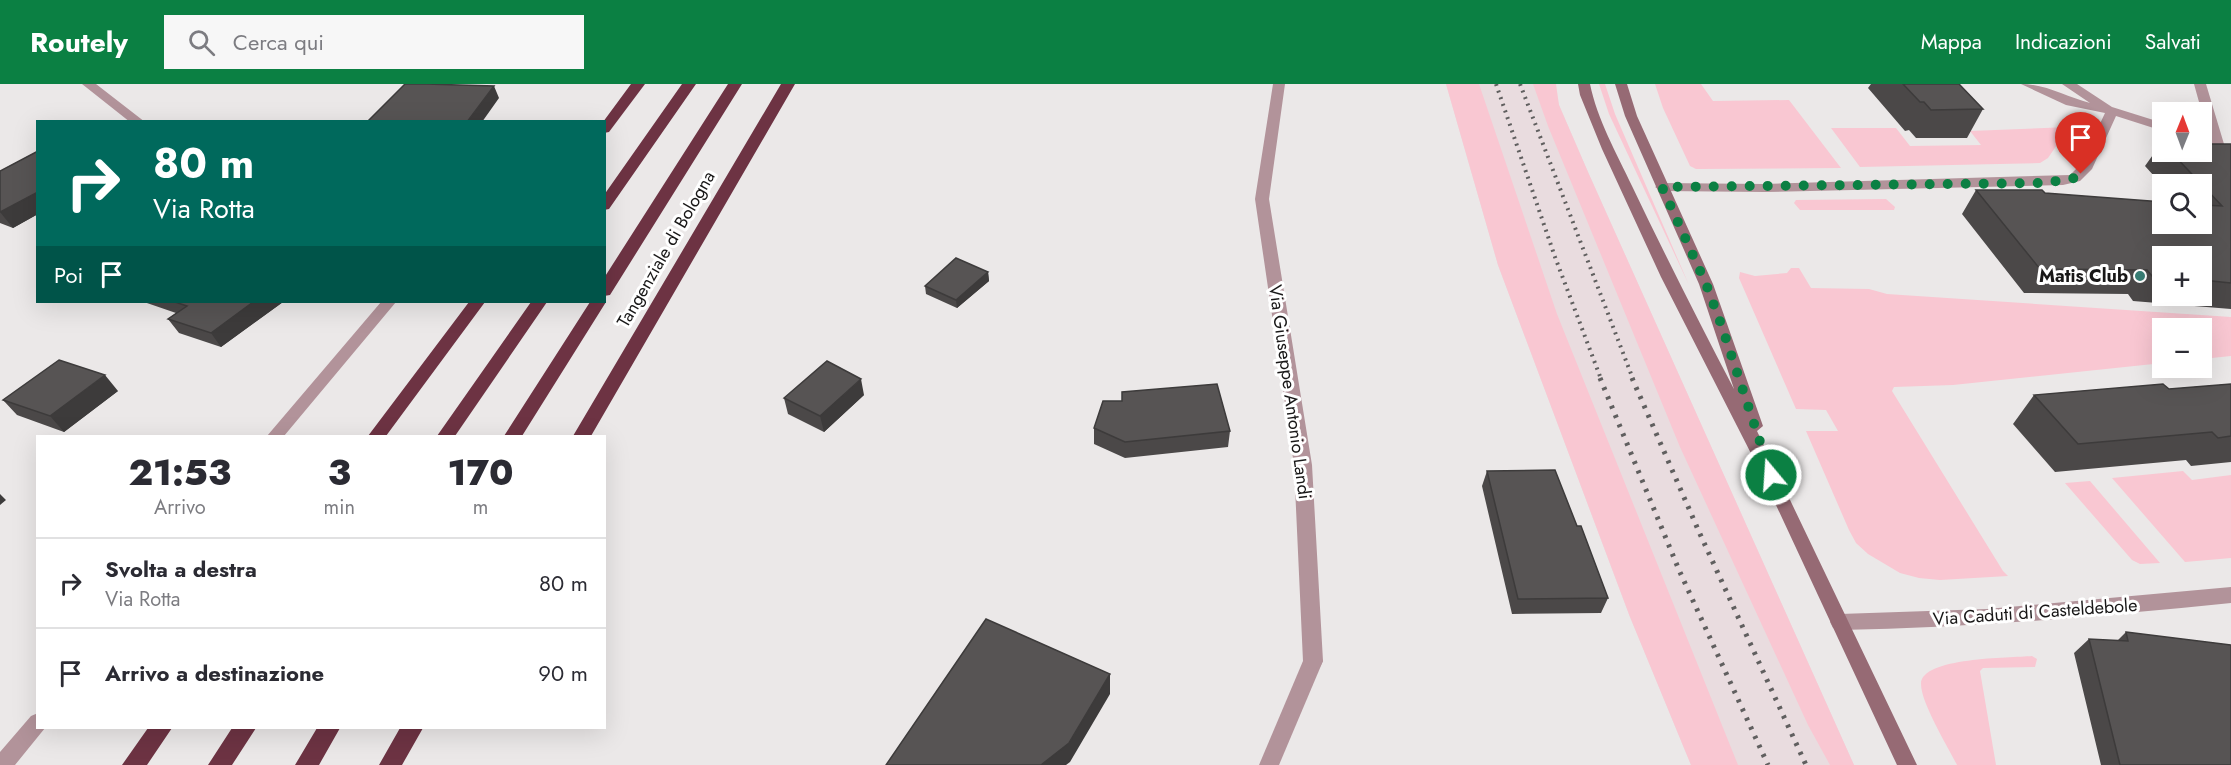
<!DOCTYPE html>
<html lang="it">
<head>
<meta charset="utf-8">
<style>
	body { margin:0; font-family:Jost,sans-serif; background:#f7f7f7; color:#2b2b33; height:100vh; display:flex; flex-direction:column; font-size:22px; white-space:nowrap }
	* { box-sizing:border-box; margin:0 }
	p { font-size:20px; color:#7c7c81 }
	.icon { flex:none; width:33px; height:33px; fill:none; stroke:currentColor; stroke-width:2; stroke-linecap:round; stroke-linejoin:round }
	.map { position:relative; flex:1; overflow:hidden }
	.side { position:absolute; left:36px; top:351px; width:570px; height:294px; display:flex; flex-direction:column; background:#fff; border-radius:0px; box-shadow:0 6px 24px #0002 }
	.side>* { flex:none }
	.banner { position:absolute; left:36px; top:36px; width:570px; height:183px; border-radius:0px; box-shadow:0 6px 24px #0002; background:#00695c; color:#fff; overflow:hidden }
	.needle { width:39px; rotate:1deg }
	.buttons { position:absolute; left:2152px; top:18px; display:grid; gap:12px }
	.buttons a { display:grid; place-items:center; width:60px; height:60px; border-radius:0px; background:#fff; box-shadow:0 6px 24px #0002; font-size:30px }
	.pin { position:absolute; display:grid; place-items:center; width:51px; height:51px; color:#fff; margin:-62px -26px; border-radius:50% 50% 50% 0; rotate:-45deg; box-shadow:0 0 6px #0007 }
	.pin .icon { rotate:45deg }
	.me { position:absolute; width:66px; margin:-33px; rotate:342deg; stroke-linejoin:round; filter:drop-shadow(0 0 4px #0008) }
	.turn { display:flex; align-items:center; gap:21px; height:126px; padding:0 18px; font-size:27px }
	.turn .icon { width:78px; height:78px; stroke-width:2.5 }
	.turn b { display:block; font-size:42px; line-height:51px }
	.then { display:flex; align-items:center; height:57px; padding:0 18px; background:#0003; gap:12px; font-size:22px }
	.eta { display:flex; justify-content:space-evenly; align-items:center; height:102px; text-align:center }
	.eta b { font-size:36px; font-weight:800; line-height:42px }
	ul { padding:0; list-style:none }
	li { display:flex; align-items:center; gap:18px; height:90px; padding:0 18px; border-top:2px solid #e1e1e2 }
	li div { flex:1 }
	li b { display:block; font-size:22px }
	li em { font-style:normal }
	header { display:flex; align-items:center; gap:36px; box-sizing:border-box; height:84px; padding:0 30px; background:#0b8043; color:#fff }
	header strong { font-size:28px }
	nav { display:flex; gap:33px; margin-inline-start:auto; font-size:21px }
	.search { width:420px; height:54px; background:#f7f7f7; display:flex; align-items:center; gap:15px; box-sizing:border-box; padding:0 21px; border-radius:0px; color:#7c7c81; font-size:22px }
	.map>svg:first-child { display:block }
	.built { fill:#e9dcdf }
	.green { fill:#f9c7d2 }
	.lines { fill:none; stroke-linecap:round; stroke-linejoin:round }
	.service { fill:#b2939a; fill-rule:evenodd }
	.minor { fill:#b2939a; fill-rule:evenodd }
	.tertiary { fill:#b2939a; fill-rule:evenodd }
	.secondary { fill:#966a74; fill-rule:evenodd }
	.motorway { fill:#6d3343; fill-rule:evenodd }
	.rail-far1 { stroke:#605f5f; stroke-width:4; stroke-dasharray:2 5; stroke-linecap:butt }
	.rail { stroke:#605f5f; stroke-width:5; stroke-dasharray:3 7; stroke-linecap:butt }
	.wall { fill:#4b4848; fill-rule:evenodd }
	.shaded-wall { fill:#3d3b3b }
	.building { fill:#575454; stroke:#3d3b3b; stroke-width:1.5 }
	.route { stroke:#0b8043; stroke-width:10; stroke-dasharray:0 18 }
	.poi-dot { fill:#387e75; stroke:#fff; stroke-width:2 }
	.labels { text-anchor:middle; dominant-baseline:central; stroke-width:6; stroke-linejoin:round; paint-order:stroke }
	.street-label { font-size:18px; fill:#181717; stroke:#fff }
	.poi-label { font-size:18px; font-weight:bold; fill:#181717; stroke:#fff; text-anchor:end }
</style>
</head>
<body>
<header>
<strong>Routely</strong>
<div class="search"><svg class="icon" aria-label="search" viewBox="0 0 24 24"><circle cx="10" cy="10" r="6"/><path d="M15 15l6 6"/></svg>Cerca qui</div>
<nav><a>Mappa</a><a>Indicazioni</a><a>Salvati</a></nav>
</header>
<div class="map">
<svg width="2231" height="681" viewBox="0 0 2231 681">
	<rect width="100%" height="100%" fill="#ebe8e8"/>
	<path class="built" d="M 1446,0 L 1553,0 L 1559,21 L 1588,88 L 1854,681 L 1691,681 L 1630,533 L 1498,181 Z"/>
	<path class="green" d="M 1446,0 L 1479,0 L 1557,230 L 1738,681 L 1691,681 L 1630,533 L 1498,181 Z
		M 1533,0 L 1556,0 L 1559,21 L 1588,88 L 1854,681 L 1830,681 L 1808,641 L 1680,363 L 1548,42 Z
		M 1599,0 L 1605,0 L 1615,30 L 1689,201 L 1609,30 Z
		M 1655,0 L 1701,0 L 1713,17 L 1789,16 L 1841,84 L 1696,85 L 1690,82 L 1663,24 Z
		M 2069,43 L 2048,74 L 2040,79 L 1860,83 L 1831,44 L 1896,44 L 1910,62 L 1981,61 L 1970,47 Z
		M 1886,115 L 1895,123 L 1894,126 L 1800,126 L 1794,119 L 1796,116 Z
		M 1791,184 L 1799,184 L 1811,204 L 1869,205 L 1887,210 L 2231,233 L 2231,272 L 2202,275 L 2202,244 L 2163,244 L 2163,279 L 1953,301 L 1894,303 L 1892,307 L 2003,487 L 2008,492 L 1940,496 L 1919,494 L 1900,489 L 1868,470 L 1856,459 L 1849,446 L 1806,347 L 1838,347 L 1826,326 L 1796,325 L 1739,194 L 1740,188 L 1755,192 L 1787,189 Z
		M 2183,387 L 2192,396 L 2231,391 L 2231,474 L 2185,478 L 2112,394 Z
		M 2090,397 L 2160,479 L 2140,480 L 2132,476 L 2065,399 Z
		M 2032,572 L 2037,575 L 2035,583 L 1983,584 L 1980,587 L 1996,681 L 1957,681 C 1948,663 1921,619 1921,600 C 1921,573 2010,574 2032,572 Z"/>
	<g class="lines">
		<path class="service" d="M 1313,569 L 1320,571 L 1323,577 L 1279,681 L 1259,681 L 1303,577 L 1306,571 Z"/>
		<path class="minor" d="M 82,0 L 96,0 L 145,38 L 130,38 Z
			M 1273,0 L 1285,0 L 1269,115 L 1312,381 L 1323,577 L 1320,583 L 1313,585 L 1306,583 L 1303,577 L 1294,381 L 1255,115 Z
			M 2021,0 C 2046,0 2066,13 2090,19 L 2062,0 L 2077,0 L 2112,23 L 2163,39 L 2163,47 L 2116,32 L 2092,85 L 2080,97 L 2063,101 L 1765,108 L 1662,107 L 1655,103 L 1662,99 L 1765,100 L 2070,91 L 2081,80 L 2105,29 L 2066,21 Z
			M 2194,0 L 2206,0 L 2224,60 L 2231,63 L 2231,72 L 2202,61 L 2202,52 L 2209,54 Z
			M 381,218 L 396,218 L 284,352 L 267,352 Z
			M 38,629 L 38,644 L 45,644 L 15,681 L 0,681 L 0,668 L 31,632 Z"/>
		<path class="tertiary" d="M 2231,503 L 2231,519 C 2101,532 1971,544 1840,546 L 1833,544 L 1830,538 L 1833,532 L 1840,530 L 1987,525 Z"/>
		<path class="secondary" d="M 1578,0 L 1590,0 C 1597,35 1617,70 1632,102 C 1665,171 1699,238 1734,305 L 1699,200 L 1625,32 L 1615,0 L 1627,0 L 1637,32 L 1713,200 L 1763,342 L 1757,347 L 1917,681 L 1897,681 L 1762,391 L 1661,193 L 1602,65 L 1580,11 Z"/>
		<path class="motorway" d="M 631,0 L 645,0 L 609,48 L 604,49 L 604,38 L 603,38 Z
			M 682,0 L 696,0 L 609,125 L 604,126 L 604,111 Z
			M 728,0 L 742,0 L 610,211 L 604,212 L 604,194 Z
			M 781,0 L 795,0 L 591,352 L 573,352 Z
			M 604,215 L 606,218 L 522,352 L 504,352 L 590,218 L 604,218 Z
			M 469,218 L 485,218 L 386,352 L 368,352 Z
			M 531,218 L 547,218 L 455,352 L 437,352 Z
			M 148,644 L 172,644 L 147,681 L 122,681 Z
			M 232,644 L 256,644 L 232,681 L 208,681 Z
			M 317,644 L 340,644 L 319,681 L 295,681 Z
			M 400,644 L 423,644 L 402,681 L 379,681 Z"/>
		<path class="rail-far1" d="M 1496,0 L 1555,173 L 1601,295
			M 1520,0 L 1633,295"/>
		<path class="rail" d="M 1600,294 L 1679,486 L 1768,681
			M 1632,294 L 1700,450 L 1806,681"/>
	</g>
	<path class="wall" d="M 1871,0 L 1959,0 L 1983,25 L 1967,54 L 1916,54 L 1909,46 L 1905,47 L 1868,4 Z
		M 2162,58 L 2163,58 L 2163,68 L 2202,68 L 2231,60 L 2231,225 L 2133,217 L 2128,210 L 2024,209 L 1962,130 L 1976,106 L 2045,109 L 2202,140 L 2202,100 L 2163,100 L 2163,102 L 2145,82 ZM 2163,172 L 2202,172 L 2202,212 L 2163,212 Z
		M 38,67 L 38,130 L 13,144 L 0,139 L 0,87 Z
		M 988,188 L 989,197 L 957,224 L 926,210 L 925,202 Z
		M 144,218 L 283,218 L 221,263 L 179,249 L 168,235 L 176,229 Z
		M 2231,300 L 2231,378 L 2191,382 L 2186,376 L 2055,388 L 2013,340 L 2034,311 L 2169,305 Z
		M 118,307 L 64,348 L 17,331 L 3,316 Z
		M 864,311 L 824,348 L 788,330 L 784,314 Z
		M 1094,344 L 1230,347 L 1228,363 L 1125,374 L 1094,360 Z
		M 1487,387 L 1577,442 L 1608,514 L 1601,529 L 1512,530 L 1482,402 Z
		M 2126,548 L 2231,681 L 2101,681 L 2074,569 L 2089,555 L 2117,557 Z"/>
	<path class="shaded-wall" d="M 494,2 L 499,14 L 482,38 L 467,38 Z
		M 38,108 L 38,130 L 13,144 L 0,128 Z
		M 988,188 L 989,197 L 957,224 L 956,216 Z
		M 253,218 L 283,218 L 221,263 L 211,249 Z
		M 105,291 L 118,307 L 64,348 L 50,332 Z
		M 861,295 L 864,311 L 824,348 L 820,332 Z
		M 0,410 L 6,416 L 0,421 Z
		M 1110,590 L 1110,610 L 1070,678 L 1066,681 L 1041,681 Z"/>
	<path class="building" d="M 405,0 L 425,0 L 494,2 L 467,38 L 367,38 Z
		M 1903,0 L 1959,0 L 1983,25 L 1931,26 L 1924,18 L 1920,18 Z
		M 2202,60 L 2231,60 L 2231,199 L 2202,196 L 2202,172 L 2163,172 L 2163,193 L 2152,192 L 2147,186 L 2040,185 L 1976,106 L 2042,106 L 2045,109 L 2163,118 L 2163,140 L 2202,140 L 2202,121 L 2222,122 L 2171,68 L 2202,68 Z
		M 38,67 L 38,108 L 0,128 L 0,87 Z
		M 956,174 L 988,188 L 956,216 L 925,202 Z
		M 175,218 L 253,218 L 211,249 L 168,235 L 187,222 Z
		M 59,276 L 105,291 L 50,332 L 3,316 Z
		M 827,277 L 861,295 L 820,332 L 784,314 Z
		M 1217,300 L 1230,347 L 1125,358 L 1094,344 L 1103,317 L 1122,317 L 1122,308 Z
		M 2163,300 L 2169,305 L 2231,300 L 2231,352 L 2218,354 L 2212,348 L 2078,360 L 2034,311 Z
		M 1555,386 L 1577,442 L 1581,442 L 1608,514 L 1518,515 L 1487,387 Z
		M 986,535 L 1110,590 L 1069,659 L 1041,681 L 886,681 Z
		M 2126,548 L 2231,561 L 2231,681 L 2120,681 L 2089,555 L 2128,557 Z"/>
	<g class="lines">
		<path class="route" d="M 1771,391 L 1721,240 L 1706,200 L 1662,103 L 2044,99 L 2075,94 L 2081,90"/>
	</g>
	<circle class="poi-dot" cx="2140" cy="192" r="6"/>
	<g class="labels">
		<g class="street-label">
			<text transform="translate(666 165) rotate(-60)">Tangenziale di Bologna</text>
			<text transform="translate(1290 308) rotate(82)">Via Giuseppe Antonio Landi</text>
			<text transform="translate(2035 528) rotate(-4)">Via Caduti di Casteldebole</text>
		</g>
		<g class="poi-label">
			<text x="2128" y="192">Matis Club</text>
		</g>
	</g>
</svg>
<div class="buttons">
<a><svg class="needle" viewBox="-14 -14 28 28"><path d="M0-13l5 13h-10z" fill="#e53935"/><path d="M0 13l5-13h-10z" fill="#7c7c81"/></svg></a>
<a><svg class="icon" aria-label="search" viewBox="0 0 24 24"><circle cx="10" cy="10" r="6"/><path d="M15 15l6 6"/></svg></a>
<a>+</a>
<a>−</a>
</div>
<div class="pin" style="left:2081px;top:90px;background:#d93025"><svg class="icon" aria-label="arrive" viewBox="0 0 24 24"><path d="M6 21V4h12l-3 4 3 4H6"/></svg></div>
<svg class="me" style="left:1771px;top:391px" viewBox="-20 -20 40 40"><circle r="17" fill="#0b8043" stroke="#fff" stroke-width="3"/><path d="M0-11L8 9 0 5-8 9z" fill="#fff"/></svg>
<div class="banner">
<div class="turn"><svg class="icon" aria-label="right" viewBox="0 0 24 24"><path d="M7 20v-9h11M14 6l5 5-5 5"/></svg><div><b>80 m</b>Via Rotta</div></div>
<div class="then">Poi<svg class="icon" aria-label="arrive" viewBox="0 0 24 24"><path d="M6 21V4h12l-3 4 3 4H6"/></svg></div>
</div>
<section class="side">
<div class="eta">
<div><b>21:53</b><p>Arrivo</p></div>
<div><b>3</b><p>min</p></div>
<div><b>170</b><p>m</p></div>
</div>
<ul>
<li><svg class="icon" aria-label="right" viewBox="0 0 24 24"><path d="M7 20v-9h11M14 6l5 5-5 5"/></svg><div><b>Svolta a destra</b><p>Via Rotta</p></div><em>80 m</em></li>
<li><svg class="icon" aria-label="arrive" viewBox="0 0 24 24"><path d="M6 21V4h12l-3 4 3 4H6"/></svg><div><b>Arrivo a destinazione</b></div><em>90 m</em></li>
</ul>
</section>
</div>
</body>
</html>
